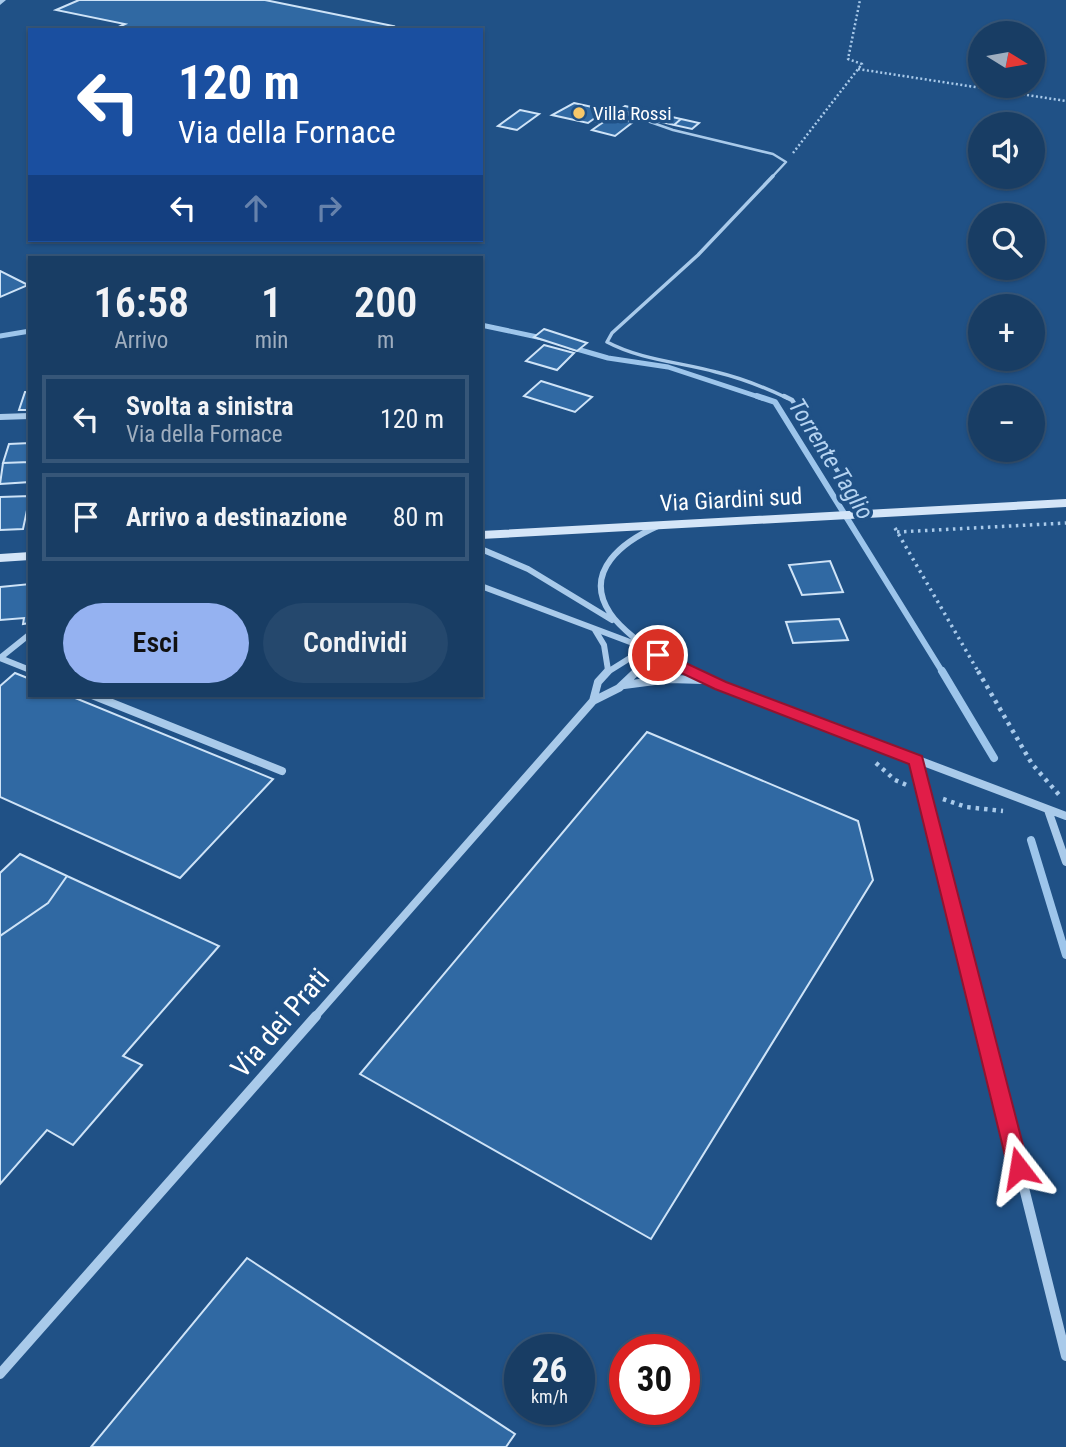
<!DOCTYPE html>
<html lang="it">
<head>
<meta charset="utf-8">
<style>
	body { margin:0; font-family:"Roboto Condensed",sans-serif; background:#25486d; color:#f1f3f6; height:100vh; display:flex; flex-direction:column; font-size:26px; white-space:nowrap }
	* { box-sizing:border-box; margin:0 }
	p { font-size:23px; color:#9faebf }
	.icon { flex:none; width:38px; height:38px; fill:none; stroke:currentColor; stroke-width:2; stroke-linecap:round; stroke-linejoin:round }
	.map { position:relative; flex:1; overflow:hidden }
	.drawer { position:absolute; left:28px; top:256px; width:455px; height:441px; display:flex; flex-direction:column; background:#183d64; border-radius:0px; box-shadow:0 2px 5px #0004,0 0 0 2px #365678 }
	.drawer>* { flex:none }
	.hud { position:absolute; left:28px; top:28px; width:455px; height:214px; border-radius:0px; box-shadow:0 2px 5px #0004,0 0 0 2px #365678; background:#1a4fa0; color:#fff; overflow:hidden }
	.needle { width:46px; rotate:101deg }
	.tools { position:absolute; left:968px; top:21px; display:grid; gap:14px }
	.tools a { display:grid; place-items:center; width:77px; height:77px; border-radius:50%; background:#183d64; box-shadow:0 2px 5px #0004,0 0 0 2px #365678; font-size:35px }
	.speed { position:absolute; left:504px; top:1334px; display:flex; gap:14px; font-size:35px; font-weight:700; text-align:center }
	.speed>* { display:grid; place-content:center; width:91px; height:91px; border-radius:50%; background:#183d64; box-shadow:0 2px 5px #0004,0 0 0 2px #365678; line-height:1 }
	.speed small { font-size:18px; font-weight:400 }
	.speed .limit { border:10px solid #d22; background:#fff; color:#111 }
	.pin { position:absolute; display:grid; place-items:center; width:60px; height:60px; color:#fff; margin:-30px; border:4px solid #fff; border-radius:50%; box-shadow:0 2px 7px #0007 }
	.me { position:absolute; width:77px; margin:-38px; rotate:346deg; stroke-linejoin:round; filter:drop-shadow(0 0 5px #0008) }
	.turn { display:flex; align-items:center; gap:24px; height:147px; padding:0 35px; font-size:32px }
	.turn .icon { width:91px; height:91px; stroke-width:2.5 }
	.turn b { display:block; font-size:49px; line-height:60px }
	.lanes { display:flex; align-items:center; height:66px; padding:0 35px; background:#0003; justify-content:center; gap:35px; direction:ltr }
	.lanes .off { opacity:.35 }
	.eta { display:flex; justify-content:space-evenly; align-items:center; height:119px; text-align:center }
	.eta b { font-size:42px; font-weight:600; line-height:49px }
	.button { display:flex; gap:14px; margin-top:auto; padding:14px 35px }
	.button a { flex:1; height:80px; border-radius:42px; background:#95b2f1; color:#111; font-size:28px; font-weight:600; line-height:80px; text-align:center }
	.button a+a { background:#25486d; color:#f1f3f6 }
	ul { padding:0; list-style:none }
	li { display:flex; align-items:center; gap:21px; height:88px; margin:0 14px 10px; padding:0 21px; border:4px solid #365678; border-radius:0px }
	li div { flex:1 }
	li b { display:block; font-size:26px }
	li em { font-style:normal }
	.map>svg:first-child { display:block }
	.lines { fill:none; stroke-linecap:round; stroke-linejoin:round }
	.stream-far2 { stroke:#9dc5eb; stroke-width:5 }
	.stream-far1 { stroke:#9dc5eb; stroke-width:6 }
	.stream { stroke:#9dc5eb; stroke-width:8 }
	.building { fill:#3069a3; stroke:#cee3f7; stroke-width:2 }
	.path-far2 { stroke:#a9caea; stroke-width:2.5; stroke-dasharray:2 2.5; stroke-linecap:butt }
	.path-far1 { stroke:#a9caea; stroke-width:3.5; stroke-dasharray:2.5 4.5; stroke-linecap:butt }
	.path { stroke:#a9caea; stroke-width:4.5; stroke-dasharray:3.5 5; stroke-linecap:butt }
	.service-far2 { stroke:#a9caea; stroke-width:2.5 }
	.service-far1 { stroke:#a9caea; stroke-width:3.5 }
	.service { stroke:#a9caea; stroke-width:4.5 }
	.minor-far2 { stroke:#a9caea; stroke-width:6 }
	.minor-far1 { stroke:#a9caea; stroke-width:8 }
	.minor { stroke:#a9caea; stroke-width:10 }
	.tertiary { fill:#a9caea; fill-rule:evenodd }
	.secondary { fill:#d4e5f8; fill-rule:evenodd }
	.route { fill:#e11d48; stroke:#92132f; stroke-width:2 }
	.poi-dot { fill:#f7c86a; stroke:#205186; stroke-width:2.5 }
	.labels { text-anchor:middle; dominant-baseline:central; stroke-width:7; stroke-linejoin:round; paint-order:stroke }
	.far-poi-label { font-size:19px; fill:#fff; stroke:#205186; text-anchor:start }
	.street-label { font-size:23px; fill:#fff; stroke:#205186 }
	.water-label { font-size:24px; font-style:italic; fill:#b5d3f1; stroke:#205186 }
	.near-street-label { font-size:28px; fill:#fff; stroke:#205186 }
</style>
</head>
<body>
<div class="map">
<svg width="1066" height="1447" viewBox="0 0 1066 1447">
	<rect width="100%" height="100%" fill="#205186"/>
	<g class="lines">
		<path class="stream-far2" d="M 481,325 L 542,338
			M 0,336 L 30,331
			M 570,347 L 608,358 L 668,367 L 762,398"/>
		<path class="stream-far1" d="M 757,396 L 775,402 L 943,673"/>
		<path class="stream" d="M 942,671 L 994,758
			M 1031,840 L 1066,955"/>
	</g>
	<path class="building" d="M 79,0 L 265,0 L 393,26 L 387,30 L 112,30 L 125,24 L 56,10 Z
		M 574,103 L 606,110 L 588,123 L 552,115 Z
		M 625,106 L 681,119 L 674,125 L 632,115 L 635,114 L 619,110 Z
		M 520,110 L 539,114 L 517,130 L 498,126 Z
		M 605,116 L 633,122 L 615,136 L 592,130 L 602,123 L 597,122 Z
		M 681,119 L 699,123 L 692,129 L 674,125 Z
		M 0,271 L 28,285 L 0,297 Z
		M 544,329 L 587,343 L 577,351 L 534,337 Z
		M 544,345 L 574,353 L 557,370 L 526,361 Z
		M 541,381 L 592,397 L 575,412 L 524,396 Z
		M 25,392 L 30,392 L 30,410 L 19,410 Z
		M 30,443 L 30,462 L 3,463 L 9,444 Z
		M 30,462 L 30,482 L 0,484 L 3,463 Z
		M 30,496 L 23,529 L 0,530 L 0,497 Z
		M 830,561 L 843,592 L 802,595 L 789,565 Z
		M 30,584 L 30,623 L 23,624 L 24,618 L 0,620 L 0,587 Z
		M 839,619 L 848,640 L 793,643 L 786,622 Z
		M 15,673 L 30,679 L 30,695 L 68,695 L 273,779 L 180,878 L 0,797 L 0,686 Z
		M 647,732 L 858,821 L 873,880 L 651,1239 L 360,1074 Z
		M 20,854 L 67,876 L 48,903 L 0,936 L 0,873 Z
		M 67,876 L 219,946 L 123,1056 L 142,1065 L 73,1145 L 47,1130 L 0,1184 L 0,936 L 48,903 Z
		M 247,1258 L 515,1434 L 506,1447 L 91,1447 Z"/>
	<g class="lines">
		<path class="path-far2" d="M 858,69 L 1066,101
			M 793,153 L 862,64 L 848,59 L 860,0"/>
		<path class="path-far1" d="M 895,528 L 979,673
			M 897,532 L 1066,523"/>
		<path class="path" d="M 978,671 L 1032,764 L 1061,797
			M 876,763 L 895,780 L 909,786
			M 943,799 L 966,807 L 1003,811"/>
		<path class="service-far2" d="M 616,110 L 673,130 L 773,154 L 786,162 L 772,177"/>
		<path class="service-far1" d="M 773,176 L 698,255 L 612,333 L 607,342 C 641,360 679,362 716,372 C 741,378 764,387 787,398"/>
		<path class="service" d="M 784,396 L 792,400 L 865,514"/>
		<path class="minor-far2" d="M 0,417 L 30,416
			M 481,549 L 528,569 L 612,620
			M 481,586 L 646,648 L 696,673
			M 595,630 L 604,645 L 608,670
			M 30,634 L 0,658 L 30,670
			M 606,673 L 646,648
			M 636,673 L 645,657 L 646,648 C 634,637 619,627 610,613 C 582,571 624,541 658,526"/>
		<path class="minor-far1" d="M 693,671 L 720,685 L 1066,816
			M 624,685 L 670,679 L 702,680
			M 92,695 L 282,771
			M 593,701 L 598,682 L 608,671
			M 917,760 L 981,1018
			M 1048,810 L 1066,862
			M 314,1018 L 593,701 L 619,688 L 637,671"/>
		<path class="minor" d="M 981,1016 L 1066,1356
			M 0,1374 L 316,1016"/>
		<path class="tertiary" d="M 0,0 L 6,0 L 0,5 Z"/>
		<path class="secondary" d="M 1066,499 L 1066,507 L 481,539 L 481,531 Z
			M 30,552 L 30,560 L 0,562 L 0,554 Z"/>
	</g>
	<path class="route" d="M 658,650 L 726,682 L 922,756 L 1029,1168 L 1026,1175 L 1019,1178 L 1011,1175 L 1008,1168 L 909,764 L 715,689 L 652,659 L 650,655 Z"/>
	<circle class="poi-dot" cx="579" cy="113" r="7"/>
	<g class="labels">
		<g class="far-poi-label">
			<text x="593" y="113">Villa Rossi</text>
		</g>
		<g class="street-label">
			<text transform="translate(731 500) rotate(-3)">Via Giardini sud</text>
		</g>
		<g class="water-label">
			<text transform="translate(831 459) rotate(58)">Torrente Taglio</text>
		</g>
		<g class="near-street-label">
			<text transform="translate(280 1023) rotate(-49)">Via dei Prati</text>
		</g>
	</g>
</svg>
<div class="tools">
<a><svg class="needle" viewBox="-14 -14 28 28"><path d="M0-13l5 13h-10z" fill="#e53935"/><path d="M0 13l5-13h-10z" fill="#9faebf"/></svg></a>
<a><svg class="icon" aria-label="sound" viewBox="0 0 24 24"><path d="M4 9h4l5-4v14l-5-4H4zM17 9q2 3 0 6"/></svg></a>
<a><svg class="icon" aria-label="search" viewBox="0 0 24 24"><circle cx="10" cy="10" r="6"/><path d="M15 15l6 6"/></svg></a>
<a>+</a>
<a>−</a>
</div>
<div class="speed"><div>26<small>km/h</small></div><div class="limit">30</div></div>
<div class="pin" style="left:658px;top:655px;background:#d93025"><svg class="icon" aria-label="arrive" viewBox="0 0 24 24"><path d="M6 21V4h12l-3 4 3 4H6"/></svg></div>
<svg class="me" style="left:1019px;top:1168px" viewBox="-20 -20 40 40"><path d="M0-17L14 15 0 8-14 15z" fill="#e11d48" stroke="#fff" stroke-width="4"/></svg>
<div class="hud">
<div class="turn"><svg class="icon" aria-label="left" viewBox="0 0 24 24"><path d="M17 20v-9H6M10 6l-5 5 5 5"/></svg><div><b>120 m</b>Via della Fornace</div></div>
<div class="lanes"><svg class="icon" aria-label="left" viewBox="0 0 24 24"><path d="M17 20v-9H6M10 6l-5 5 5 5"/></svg><svg class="icon off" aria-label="ahead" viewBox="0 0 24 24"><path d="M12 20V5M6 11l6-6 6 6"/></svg><svg class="icon off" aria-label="right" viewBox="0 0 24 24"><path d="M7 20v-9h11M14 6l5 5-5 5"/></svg></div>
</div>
<section class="drawer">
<div class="eta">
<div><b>16:58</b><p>Arrivo</p></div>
<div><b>1</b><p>min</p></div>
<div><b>200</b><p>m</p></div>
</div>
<ul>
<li><svg class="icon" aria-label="left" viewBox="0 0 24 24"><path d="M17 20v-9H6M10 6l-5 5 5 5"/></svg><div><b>Svolta a sinistra</b><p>Via della Fornace</p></div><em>120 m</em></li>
<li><svg class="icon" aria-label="arrive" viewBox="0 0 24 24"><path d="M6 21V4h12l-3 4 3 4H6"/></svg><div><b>Arrivo a destinazione</b></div><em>80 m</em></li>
</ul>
<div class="button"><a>Esci</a><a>Condividi</a></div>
</section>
</div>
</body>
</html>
